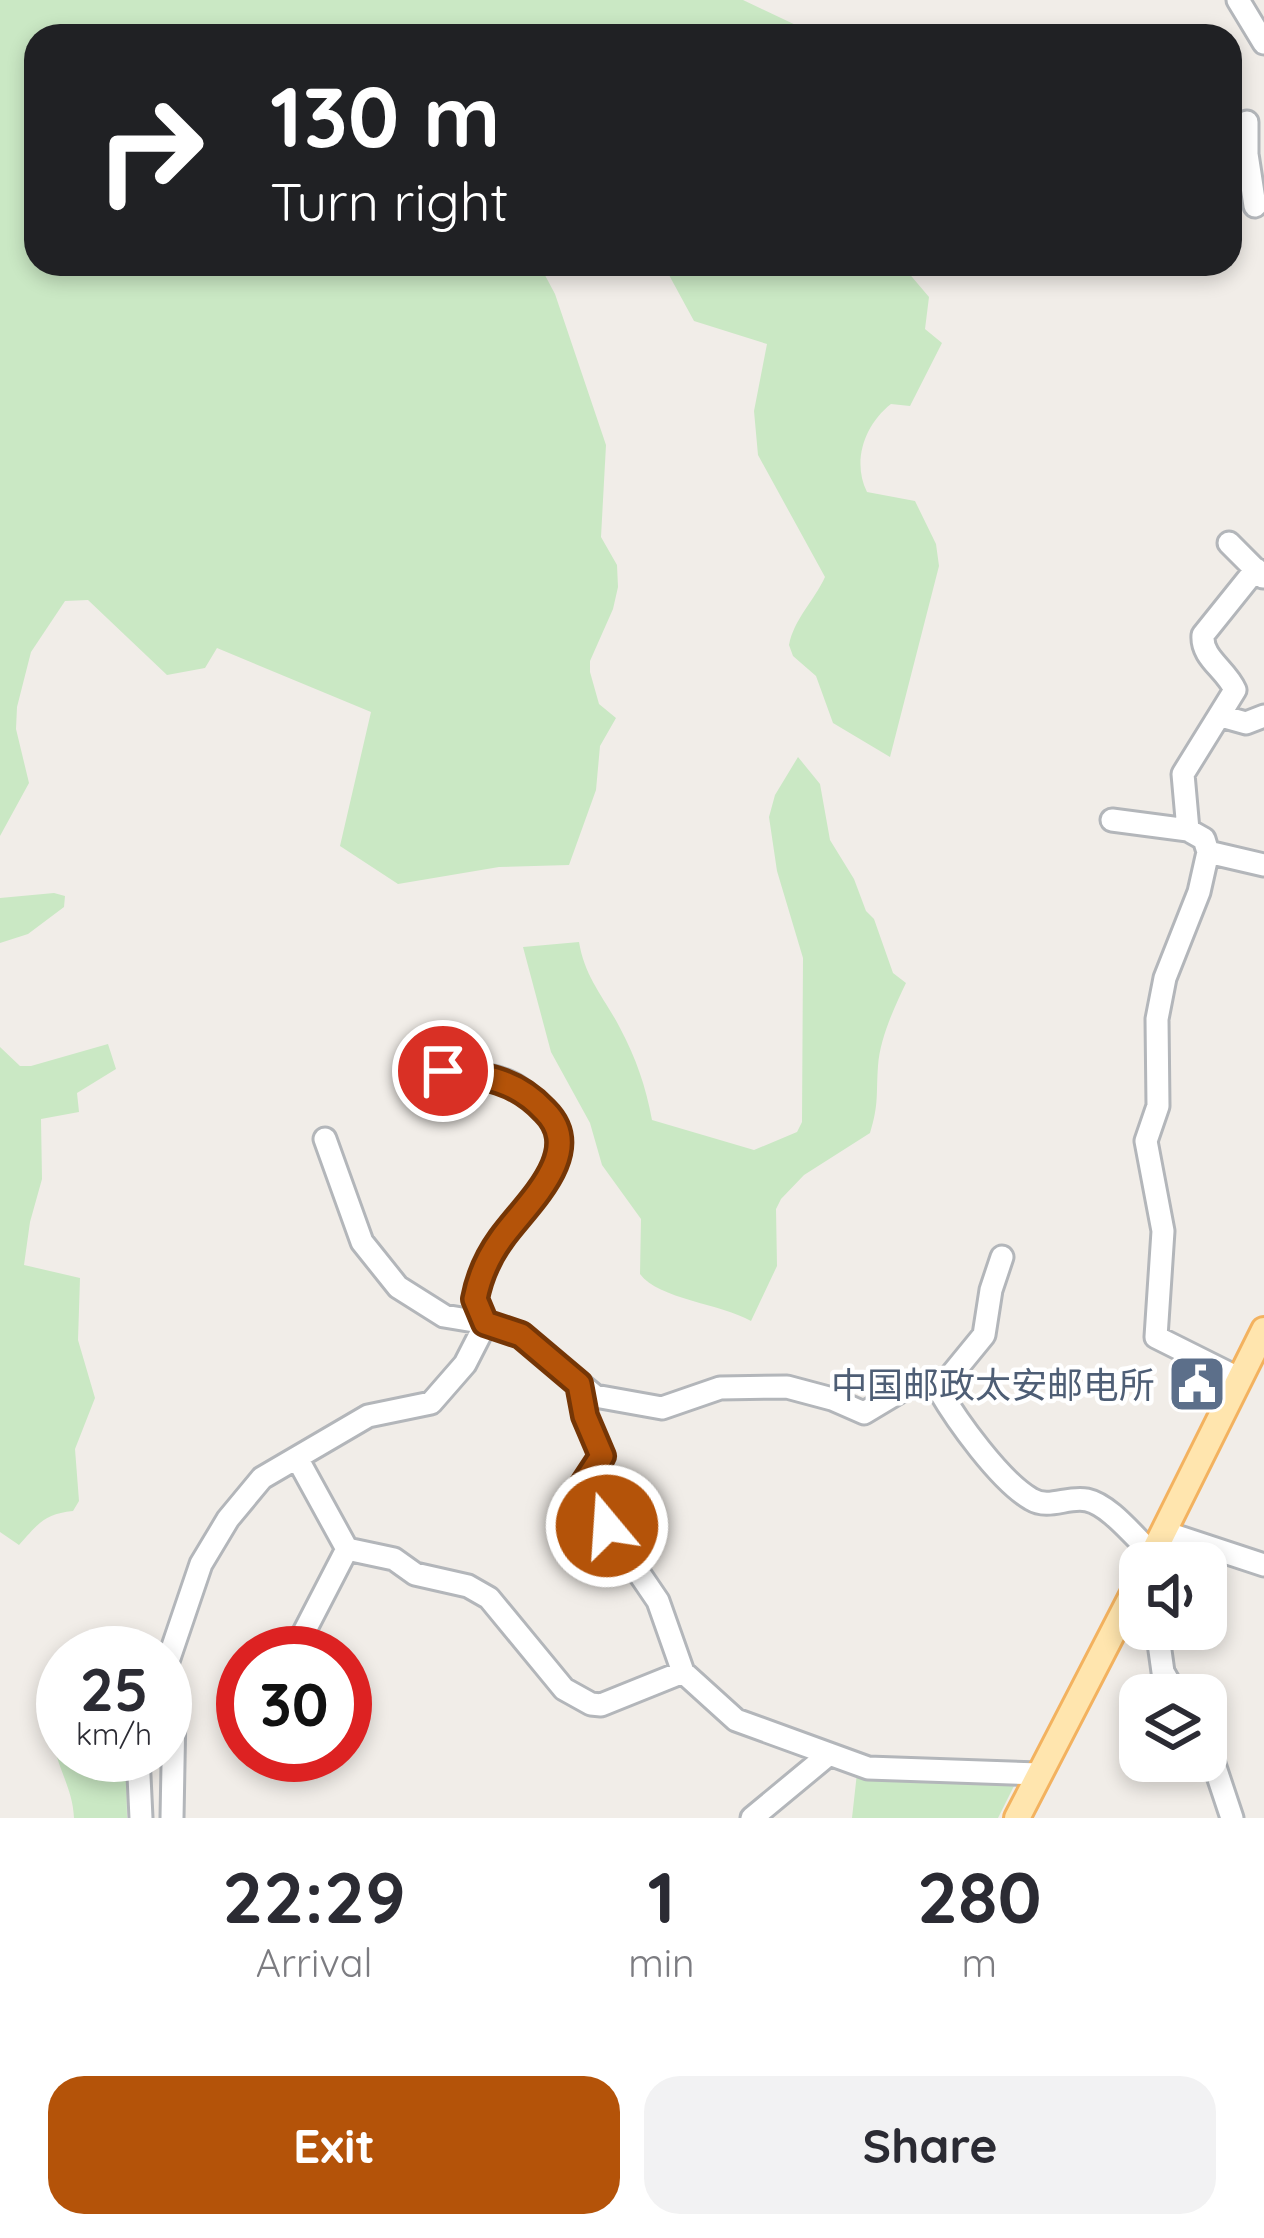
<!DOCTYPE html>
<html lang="en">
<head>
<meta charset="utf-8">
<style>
	body { margin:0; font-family:Quicksand,"Noto Sans SC",sans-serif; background:#f2f2f3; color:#2b2b33; height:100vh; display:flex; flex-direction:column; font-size:45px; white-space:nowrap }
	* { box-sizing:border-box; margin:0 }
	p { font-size:39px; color:#7c7c81 }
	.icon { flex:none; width:66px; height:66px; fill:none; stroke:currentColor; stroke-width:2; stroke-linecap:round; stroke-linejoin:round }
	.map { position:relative; height:1818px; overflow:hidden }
	.panel { display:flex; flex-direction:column; background:#fff; flex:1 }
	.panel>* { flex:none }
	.banner { position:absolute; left:24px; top:24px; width:1218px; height:252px; border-radius:36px; box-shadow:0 6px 18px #0003; background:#202124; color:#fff; overflow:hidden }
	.fabs { position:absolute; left:1119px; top:1542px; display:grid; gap:24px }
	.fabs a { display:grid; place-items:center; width:108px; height:108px; border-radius:24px; background:#fff; box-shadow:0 6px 18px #0003; font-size:60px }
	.speed { position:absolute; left:36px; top:1626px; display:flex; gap:24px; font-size:60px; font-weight:700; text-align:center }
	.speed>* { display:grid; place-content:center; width:156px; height:156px; border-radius:50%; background:#fff; box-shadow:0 6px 18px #0003; line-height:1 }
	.speed small { font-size:30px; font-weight:400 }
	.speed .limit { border:18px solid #d22; background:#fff; color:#111 }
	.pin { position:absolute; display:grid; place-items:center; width:102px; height:102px; color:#fff; margin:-51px; border:6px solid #fff; border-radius:50%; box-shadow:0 3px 12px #0007 }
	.me { position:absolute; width:132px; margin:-66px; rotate:342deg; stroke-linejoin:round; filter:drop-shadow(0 0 9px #0008) }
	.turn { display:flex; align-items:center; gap:42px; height:252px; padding:0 48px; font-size:54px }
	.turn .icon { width:156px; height:156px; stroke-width:2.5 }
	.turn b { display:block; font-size:84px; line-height:102px }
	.eta { display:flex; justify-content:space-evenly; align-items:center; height:204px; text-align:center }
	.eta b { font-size:72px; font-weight:800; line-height:84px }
	.cta { display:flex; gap:24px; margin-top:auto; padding:24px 48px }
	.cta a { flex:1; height:138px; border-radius:36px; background:#b45309; color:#fff; font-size:48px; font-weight:800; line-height:138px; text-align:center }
	.cta a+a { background:#f2f2f3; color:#2b2b33 }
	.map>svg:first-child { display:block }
	.green { fill:#cae8c4 }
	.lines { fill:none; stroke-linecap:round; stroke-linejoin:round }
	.minor-casing { stroke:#b3b6ba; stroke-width:27 }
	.major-casing { stroke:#f3b25f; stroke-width:30 }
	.minor { stroke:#fff; stroke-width:21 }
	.major { stroke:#ffe5ae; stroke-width:24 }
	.route-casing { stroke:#753606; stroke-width:30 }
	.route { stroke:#b45309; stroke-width:21 }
	.labels { text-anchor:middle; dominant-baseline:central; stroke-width:9; stroke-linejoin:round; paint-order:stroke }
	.service-label { font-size:36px; fill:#4e5e75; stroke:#fff; text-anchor:end }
</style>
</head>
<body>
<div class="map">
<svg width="1264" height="1818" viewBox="0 0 1264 1818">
	<rect width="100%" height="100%" fill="#f1ede8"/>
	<path class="green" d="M 0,0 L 743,0 L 819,36 L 36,36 L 36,264 L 539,264 L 555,294 L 606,445 L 601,537 L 617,565 L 618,587 L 613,609 L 590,661 L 590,672 L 599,704 L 616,718 L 600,746 L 596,790 L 569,865 L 499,867 L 398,884 L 340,846 L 371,712 L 217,648 L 205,668 L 167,675 L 88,600 L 65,601 L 31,652 L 17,707 L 16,729 L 29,783 L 0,836 Z
		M 663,264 L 817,264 L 829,275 L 840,264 L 901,264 L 929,297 L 925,329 L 942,343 L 910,406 L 891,404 C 864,425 852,462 867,492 L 915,501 L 936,544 L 939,566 L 890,757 L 833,723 L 816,676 L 793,656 L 789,645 C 794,619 814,601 825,577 L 758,455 L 754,411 L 767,344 L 694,321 Z
		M 798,757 L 820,784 L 830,840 L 854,879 L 866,911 L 874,919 L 893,973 L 906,983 C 894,1008 880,1038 878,1066 C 876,1094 879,1104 870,1133 L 804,1175 L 781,1199 L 776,1209 L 777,1266 L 751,1321 C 722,1304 658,1299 640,1274 L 641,1219 L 602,1165 L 590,1123 L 551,1052 L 523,947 L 579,942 C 585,978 604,997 620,1028 C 636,1058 646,1087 652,1120 L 754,1150 L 797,1132 L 802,1122 L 803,958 L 777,871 L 769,817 L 775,795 Z
		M 54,893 L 65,896 L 64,907 L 28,934 L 0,943 L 0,898 Z
		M 108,1044 L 116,1069 L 77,1093 L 79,1112 L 41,1119 L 42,1179 L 30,1222 L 24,1265 L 80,1278 L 78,1340 L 95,1398 L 75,1449 L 79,1501 L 73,1511 C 44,1514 38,1524 19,1545 L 0,1532 L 0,1047 L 20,1066 L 31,1066 Z
		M 63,1675 L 63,1755 L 126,1755 L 127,1818 L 74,1818 C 73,1792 61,1774 55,1750 C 50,1729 58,1702 58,1679 Z
		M 857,1773 L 1016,1782 L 998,1818 L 852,1818 Z"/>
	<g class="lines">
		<g class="minor-casing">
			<path id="minor" d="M 1238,0 L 1264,43
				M 1247,122 L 1247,154 L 1255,206
				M 1229,543 L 1263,577
				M 1221,716 L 1246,723 L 1264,716
				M 1112,820 L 1188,830 L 1204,839 L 1208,852 L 1264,865
				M 1188,830 L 1183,774 L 1235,690 C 1226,669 1201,658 1203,635 L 1256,569
				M 1208,852 L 1199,892 L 1165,978 L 1157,1019 L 1158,1106 L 1146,1141 L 1163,1231 L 1156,1337 L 1240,1379
				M 417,1064 C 444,1071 474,1071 500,1079 C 515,1083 528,1094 539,1104 C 589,1151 528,1199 501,1239 C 488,1257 479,1278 475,1299 L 486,1323
				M 325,1139 L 362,1242 L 398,1287 L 444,1316 L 486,1323 L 521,1335 L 595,1396 L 662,1408 L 720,1388 L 787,1387 L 832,1399 L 864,1413 L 909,1386 L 939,1390
				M 1002,1257 L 991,1290 L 984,1335 L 939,1390 C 957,1421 1000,1481 1031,1499 C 1049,1510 1067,1496 1087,1500 C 1110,1505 1135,1538 1153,1554
				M 579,1384 L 585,1416 L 602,1456 L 581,1488 L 658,1601 L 683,1672 L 736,1720 L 868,1768 L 1040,1774
				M 297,1458 L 347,1549
				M 1164,1532 L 1264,1565
				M 347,1549 L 394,1559 L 415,1574 L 468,1586 L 489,1598 L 564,1689 L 591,1704 L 601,1705 L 683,1672
				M 1157,1629 L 1163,1672 L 1176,1695
				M 286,1653 L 301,1638 L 347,1549
				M 165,1670 L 201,1564 L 228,1519 L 262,1478 L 368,1416 L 431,1403 L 465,1364 L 486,1323
				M 165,1679 L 174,1711 L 172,1818
				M 236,1727 L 243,1703
				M 1206,1740 L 1232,1818
				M 138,1755 L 141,1818
				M 752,1818 L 828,1755"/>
		</g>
		<g class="major-casing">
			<path id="major" d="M 1148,1563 L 1264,1330
				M 1017,1818 L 1140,1580"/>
		</g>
		<use href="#minor" class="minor"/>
		<use href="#major" class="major"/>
	</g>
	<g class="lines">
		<g class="route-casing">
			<path id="route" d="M 443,1071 C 485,1076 515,1079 545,1111 C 587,1153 525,1205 501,1239 C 488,1257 479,1278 475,1299 L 485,1323 L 521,1335 L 579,1384 L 585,1416 L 602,1456 L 581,1488 L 607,1526"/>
		</g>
		<use href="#route" class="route"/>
	</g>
	<defs>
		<g id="civic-square" transform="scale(3)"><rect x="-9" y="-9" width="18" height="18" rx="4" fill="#5c6f8a" stroke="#fff"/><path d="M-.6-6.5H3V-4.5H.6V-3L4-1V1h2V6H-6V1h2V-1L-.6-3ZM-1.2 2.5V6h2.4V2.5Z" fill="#fff"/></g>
	</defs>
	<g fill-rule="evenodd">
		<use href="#civic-square" x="1197" y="1384"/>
	</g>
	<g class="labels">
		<g class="service-label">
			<text x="1155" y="1384">中国邮政太安邮电所</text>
		</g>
	</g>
</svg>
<div class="fabs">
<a><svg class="icon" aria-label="sound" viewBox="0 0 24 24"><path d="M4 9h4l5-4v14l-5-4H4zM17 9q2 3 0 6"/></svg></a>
<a><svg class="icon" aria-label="layers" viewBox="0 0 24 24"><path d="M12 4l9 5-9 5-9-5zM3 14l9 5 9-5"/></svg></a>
</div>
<div class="speed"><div>25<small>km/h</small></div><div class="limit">30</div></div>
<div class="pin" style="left:443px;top:1071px;background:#d93025"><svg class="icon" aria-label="arrive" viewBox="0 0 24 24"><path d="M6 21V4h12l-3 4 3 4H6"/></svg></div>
<svg class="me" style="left:607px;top:1526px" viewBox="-20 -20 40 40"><circle r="17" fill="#b45309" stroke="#fff" stroke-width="3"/><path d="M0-11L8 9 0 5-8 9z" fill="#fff"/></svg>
<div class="banner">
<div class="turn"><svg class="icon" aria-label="right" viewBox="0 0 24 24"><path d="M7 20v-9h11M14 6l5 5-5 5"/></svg><div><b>130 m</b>Turn right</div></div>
</div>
</div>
<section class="panel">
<div class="eta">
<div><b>22:29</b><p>Arrival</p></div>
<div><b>1</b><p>min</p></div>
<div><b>280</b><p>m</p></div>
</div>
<div class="cta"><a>Exit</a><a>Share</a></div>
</section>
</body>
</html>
